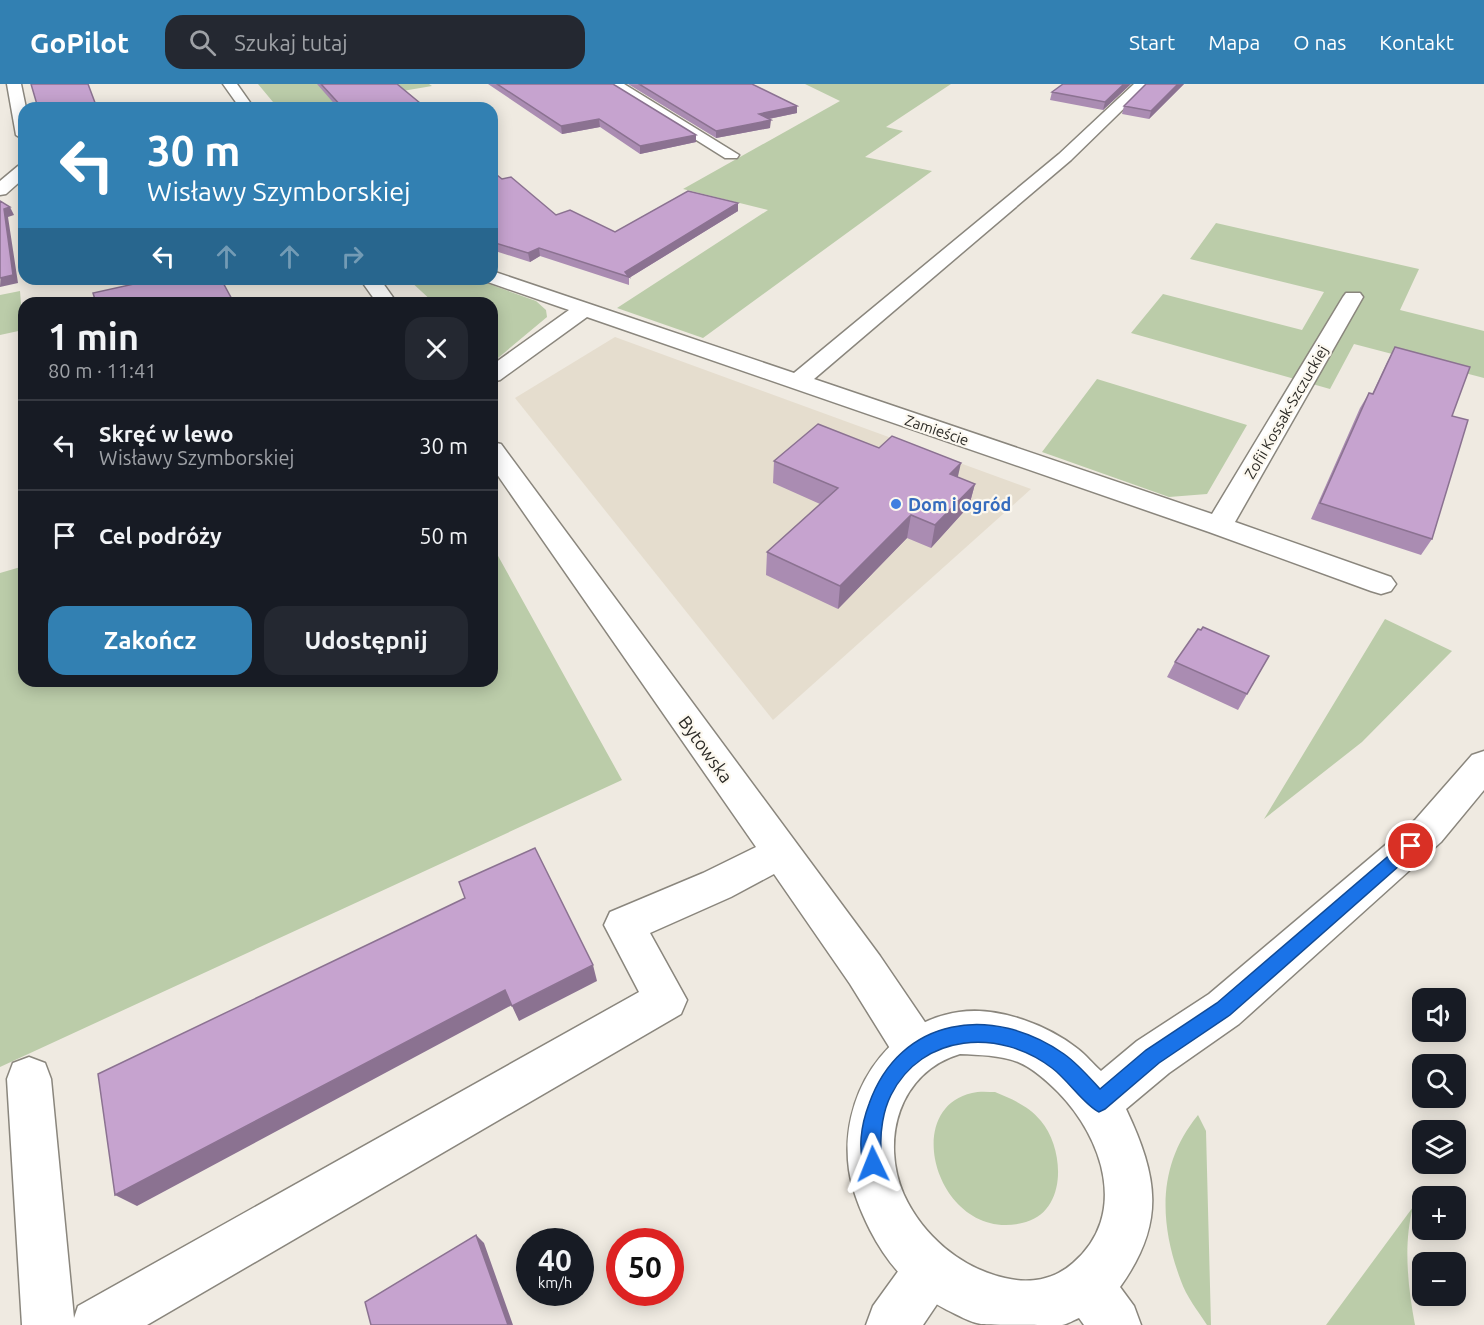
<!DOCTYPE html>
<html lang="pl">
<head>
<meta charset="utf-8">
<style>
	body { margin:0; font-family:Ubuntu,sans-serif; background:#242831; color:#f1f3f6; height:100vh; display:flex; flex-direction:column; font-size:22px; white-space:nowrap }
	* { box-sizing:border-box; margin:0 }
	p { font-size:20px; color:#9ea1a6 }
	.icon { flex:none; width:33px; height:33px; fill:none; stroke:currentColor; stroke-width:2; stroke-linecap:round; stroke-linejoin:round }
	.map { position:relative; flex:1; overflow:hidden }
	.side { position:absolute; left:18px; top:213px; width:480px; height:390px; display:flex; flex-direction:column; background:#171b24; border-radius:18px; box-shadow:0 3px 15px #0003 }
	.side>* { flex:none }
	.top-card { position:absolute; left:18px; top:18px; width:480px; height:183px; border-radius:18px; box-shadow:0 3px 15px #0003; background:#3280b2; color:#fff; overflow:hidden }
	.controls { position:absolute; left:1412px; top:904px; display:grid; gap:12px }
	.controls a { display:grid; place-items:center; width:54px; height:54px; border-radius:12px; background:#171b24; box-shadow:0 3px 15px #0003; font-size:30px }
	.speed { position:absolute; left:516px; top:1144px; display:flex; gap:12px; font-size:30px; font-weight:700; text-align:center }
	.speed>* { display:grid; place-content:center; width:78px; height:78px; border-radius:50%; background:#171b24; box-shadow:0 3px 15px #0003; line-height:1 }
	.speed small { font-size:15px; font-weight:400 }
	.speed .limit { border:9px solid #d22; background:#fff; color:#111 }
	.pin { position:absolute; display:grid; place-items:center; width:51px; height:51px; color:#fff; margin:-26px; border:3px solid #fff; border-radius:50%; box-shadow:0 2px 6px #0007 }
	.me { position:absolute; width:66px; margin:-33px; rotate:358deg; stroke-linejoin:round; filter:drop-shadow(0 0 4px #0008) }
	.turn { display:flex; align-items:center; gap:21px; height:126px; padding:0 30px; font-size:27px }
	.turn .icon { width:78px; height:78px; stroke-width:2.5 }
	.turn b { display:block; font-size:42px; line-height:51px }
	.lanes { display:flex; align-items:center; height:57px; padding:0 30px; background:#0003; justify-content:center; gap:30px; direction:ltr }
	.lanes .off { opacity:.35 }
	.round { display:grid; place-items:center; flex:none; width:63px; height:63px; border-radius:18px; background:#242831 }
	.head { display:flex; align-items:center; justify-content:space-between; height:102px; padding:0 30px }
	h1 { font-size:36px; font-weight:600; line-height:45px }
	.cta { display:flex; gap:12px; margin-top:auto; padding:12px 30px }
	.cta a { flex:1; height:69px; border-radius:18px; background:#3280b2; color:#fff; font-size:24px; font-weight:600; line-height:69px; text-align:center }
	.cta a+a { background:#242831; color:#f1f3f6 }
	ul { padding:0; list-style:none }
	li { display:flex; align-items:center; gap:18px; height:90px; padding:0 30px; border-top:2px solid #363941 }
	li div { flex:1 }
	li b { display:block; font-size:22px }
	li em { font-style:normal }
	header { display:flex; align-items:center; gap:36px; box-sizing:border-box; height:84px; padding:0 30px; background:#3280b2; color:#fff }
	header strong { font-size:28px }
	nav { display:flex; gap:33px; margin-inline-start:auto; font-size:21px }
	.search { width:420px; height:54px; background:#242831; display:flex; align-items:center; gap:15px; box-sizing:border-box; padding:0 21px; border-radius:18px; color:#9ea1a6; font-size:22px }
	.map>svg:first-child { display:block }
	.built { fill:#e5ddce }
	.green { fill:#bbcca9 }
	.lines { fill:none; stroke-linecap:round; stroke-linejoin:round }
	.minor-casing { stroke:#8a867d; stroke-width:3 }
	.major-casing { stroke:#8a867d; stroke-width:3 }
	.minor { fill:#fff; fill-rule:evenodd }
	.major { fill:#fff; fill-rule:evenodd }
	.wall { fill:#aa8cb2 }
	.shaded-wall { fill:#8b7291 }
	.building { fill:#c6a3cf; stroke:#8b7291; stroke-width:1.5 }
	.route { fill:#1a73e8; stroke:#114b97; stroke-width:1.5 }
	.shop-dot { fill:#3f7fe0; stroke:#fcf8ef; stroke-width:2 }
	.labels { text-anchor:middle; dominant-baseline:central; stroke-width:4.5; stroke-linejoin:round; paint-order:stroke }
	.far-street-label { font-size:15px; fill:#2a2925; stroke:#fcf8ef }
	.shop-label { font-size:18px; font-weight:bold; fill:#366cbe; stroke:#fcf8ef; text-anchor:start }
	.street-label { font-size:18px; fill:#2a2925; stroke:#fcf8ef }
</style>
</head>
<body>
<header>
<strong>GoPilot</strong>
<div class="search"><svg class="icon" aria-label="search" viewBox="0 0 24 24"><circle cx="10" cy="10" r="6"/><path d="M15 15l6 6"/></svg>Szukaj tutaj</div>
<nav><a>Start</a><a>Mapa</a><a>O nas</a><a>Kontakt</a></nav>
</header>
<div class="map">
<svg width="1484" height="1241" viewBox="0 0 1484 1241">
	<rect width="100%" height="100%" fill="#efeae1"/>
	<path class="built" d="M 615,253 L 1031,405 L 773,636 L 515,314 Z"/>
	<path class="green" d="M 258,0 L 429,0 L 432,2 L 302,24 L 278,24 Z
		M 805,0 L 951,0 L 886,43 L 903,47 L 865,73 L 932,87 L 703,254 L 617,224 L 768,126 L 683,105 L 840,17 Z
		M 1216,139 L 1419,185 L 1400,226 L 1484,247 L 1484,294 L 1354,260 L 1330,305 L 1131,249 L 1163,210 L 1302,246 L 1324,208 L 1190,175 Z
		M 408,195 L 475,195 L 536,217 L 546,226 L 547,233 L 492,279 L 492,219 L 434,219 Z
		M 20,207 L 23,246 L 0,251 L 0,211 Z
		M 1097,295 L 1247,341 L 1207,410 L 1169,413 L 1042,368 Z
		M 492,461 L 622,696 L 0,983 L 0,489 L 24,482 L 24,597 L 492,597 Z
		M 1385,535 L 1452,567 L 1362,658 L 1264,735 Z
		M 995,1008 C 1012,1015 1029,1022 1041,1037 C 1064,1064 1068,1126 1026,1138 C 941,1163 897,1026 972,1009 C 979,1007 988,1008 995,1008 Z
		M 1198,1031 L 1206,1047 L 1211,1241 L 1207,1241 C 1198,1227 1186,1212 1181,1197 C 1159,1139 1157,1081 1198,1031 Z
		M 1413,1123 C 1403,1160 1408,1204 1415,1241 L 1326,1241 Z"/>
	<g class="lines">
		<g class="minor-casing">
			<path id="minor" d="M 7,0 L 21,0 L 26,24 L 24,24 L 24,56 L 16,51 Z
				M 223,0 L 237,0 L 254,24 L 240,24 Z
				M 607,0 L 624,0 L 739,71 L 737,74 L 725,74 Z
				M 1134,0 L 1149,0 L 1071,76 L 814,295 L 1212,430 L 1343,213 L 1346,209 L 1360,209 L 1363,213 L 1235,438 L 1391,493 L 1396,500 L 1391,507 L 1381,510 L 1371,507 L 1209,448 L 587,233 L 500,296 L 492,298 L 492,281 L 569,226 L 485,197 L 484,195 L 492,195 L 492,187 L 794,289 L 1059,70 Z
				M 24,80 L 24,94 L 6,110 L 0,111 L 0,97 L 18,82 Z
				M 360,195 L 380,195 L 397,219 L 377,219 Z
				M 492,358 L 501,360 L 880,872 L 933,950 L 939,966 L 933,982 L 917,988 L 901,982 L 850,900 L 774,790 L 731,813 L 650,849 L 687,916 L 681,930 L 147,1241 L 22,1241 L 7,995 L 13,979 L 29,973 L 45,979 L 51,995 L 74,1234 L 78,1222 L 639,908 L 604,841 L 610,828 L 703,789 L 756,763 L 492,383 Z
				M 930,1161 L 948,1168 L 955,1186 L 948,1204 L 923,1241 L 866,1241 L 873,1222 L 912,1168 Z"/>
		</g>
		<g class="major-casing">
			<path id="major" d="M 1484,667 L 1484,706 L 1441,758 L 1239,940 L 1169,989 L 1126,1025 C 1158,1093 1166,1139 1120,1203 L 1134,1222 L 1141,1241 L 1084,1241 L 1079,1234 C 1074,1236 1068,1240 1062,1241 C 1052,1241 991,1241 981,1240 C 969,1238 958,1231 947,1226 C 912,1208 888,1181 870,1146 C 861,1128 852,1106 849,1086 C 839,1014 884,939 959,928 C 998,922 1048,941 1078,965 C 1086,971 1093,980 1101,987 L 1137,957 L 1209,910 L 1415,736 L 1472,671 ZM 960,970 C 979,971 1000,971 1018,978 C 1033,984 1047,997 1058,1008 C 1103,1054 1129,1131 1073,1179 C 1054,1196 1029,1200 1005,1194 C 961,1184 923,1152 904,1111 C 880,1056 899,988 960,970 Z"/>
		</g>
		<use href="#minor" class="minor"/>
		<use href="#major" class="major"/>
	</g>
	<path class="wall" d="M 317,0 L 397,0 L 426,24 L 338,24 Z
		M 488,0 L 613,0 L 696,58 L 640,70 L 600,43 L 562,50 Z
		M 628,0 L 752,0 L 797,22 L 797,29 L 769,35 L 770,44 L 716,54 Z
		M 1131,0 L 1103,26 L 1050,16 L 1052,8 Z
		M 1146,0 L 1184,0 L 1149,35 L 1122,30 L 1124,22 Z
		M 492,87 L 502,95 L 556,131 L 615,148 L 738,119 L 738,127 L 629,194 L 629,201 L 540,172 L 530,178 L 492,166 Z
		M 1395,263 L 1452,332 L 1432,455 L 1421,471 L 1311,435 L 1360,324 L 1369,309 L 1372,310 L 1387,278 Z
		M 879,364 L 975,400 L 969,422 L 931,464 L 907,454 L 838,525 L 766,491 L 767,468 L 820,420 L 773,399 L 774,377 Z
		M 1175,578 L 1247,610 L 1238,626 L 1167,593 Z"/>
	<path class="shaded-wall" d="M 1124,0 L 1131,0 L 1103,26 L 1105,18 Z
		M 1178,0 L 1184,0 L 1149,35 L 1151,27 Z
		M 797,22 L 797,29 L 759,37 L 759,30 Z
		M 599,35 L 600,43 L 562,50 L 561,42 Z
		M 771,36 L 770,44 L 716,54 L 716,47 Z
		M 696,51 L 696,58 L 640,70 L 640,62 Z
		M 738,119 L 738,127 L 629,194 L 625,188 Z
		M 10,123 L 14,131 L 8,133 L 18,199 L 0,203 L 4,125 Z
		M 539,164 L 540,172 L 530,178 L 528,169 Z
		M 961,379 L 956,401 L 950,390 Z
		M 975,400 L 969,422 L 931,464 L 935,441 Z
		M 911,431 L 907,454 L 838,525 L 840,502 Z
		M 593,881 L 597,897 L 519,937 L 512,922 Z
		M 505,906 L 512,921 L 137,1122 L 115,1111 Z
		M 476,1151 L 484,1159 L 513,1241 L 508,1241 Z"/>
	<path class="building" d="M 31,0 L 88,0 L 97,24 L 38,24 Z
		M 321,0 L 397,0 L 426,24 L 343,24 Z
		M 497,0 L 613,0 L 696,51 L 640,62 L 599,35 L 561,42 Z
		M 639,0 L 752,0 L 797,22 L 759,30 L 771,36 L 716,47 Z
		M 1063,0 L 1124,0 L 1105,18 L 1052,8 Z
		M 1146,0 L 1178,0 L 1151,27 L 1124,22 Z
		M 492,87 L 502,95 L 511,93 L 556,131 L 570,126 L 615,148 L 688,107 L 738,119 L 625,188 L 629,193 L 539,164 L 528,169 L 492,158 Z
		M 0,117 L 10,123 L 4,125 L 13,191 L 0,194 Z
		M 132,195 L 221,195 L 234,219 L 96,219 L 93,209 L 134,200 Z
		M 1395,263 L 1470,283 L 1452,332 L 1468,336 L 1432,455 L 1320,419 L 1369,309 L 1373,310 Z
		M 818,340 L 879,364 L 892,352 L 961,379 L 950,390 L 975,400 L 935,441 L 911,431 L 840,502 L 767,468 L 838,404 L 774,377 Z
		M 1203,543 L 1269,572 L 1247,610 L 1175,578 L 1198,545 L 1201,546 Z
		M 535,764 L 593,881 L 512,922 L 505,906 L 115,1111 L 98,990 L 465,814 L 459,798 Z
		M 476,1151 L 508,1241 L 371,1241 L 365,1218 Z"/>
	<path class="route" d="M 1411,755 L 1417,757 L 1419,762 L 1417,766 L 1230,931 L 1159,979 L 1105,1025 L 1099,1028 C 1085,1022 1067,995 1052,984 C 1000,944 922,949 891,1011 C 883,1027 880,1048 881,1065 C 881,1074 883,1079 880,1087 L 873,1090 L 866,1087 C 857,1067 861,1041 869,1020 C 900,932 993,920 1064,970 C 1078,980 1089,993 1100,1005 L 1146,966 L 1217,919 L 1406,757 Z"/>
	<circle class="shop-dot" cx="896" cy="420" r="6"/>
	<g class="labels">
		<g class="far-street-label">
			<text transform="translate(1286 328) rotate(-60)">Zofii Kossak-Szczuckiej</text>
			<text transform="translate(937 346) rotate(19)">Zamieście</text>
		</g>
		<g class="shop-label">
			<text x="908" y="420">Dom i ogród</text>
		</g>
		<g class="street-label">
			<text transform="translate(706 665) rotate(54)">Bytowska</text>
		</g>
	</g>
</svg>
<div class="controls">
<a><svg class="icon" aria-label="sound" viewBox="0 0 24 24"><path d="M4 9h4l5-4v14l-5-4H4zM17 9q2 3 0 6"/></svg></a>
<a><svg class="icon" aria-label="search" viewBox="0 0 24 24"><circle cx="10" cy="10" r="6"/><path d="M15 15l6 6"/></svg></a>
<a><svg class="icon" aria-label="layers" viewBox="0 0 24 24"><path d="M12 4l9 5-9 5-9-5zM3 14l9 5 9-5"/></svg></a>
<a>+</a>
<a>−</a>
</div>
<div class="speed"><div>40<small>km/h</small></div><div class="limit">50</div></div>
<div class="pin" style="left:1411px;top:762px;background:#d93025"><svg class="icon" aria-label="arrive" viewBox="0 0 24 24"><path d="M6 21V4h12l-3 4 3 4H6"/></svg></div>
<svg class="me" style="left:873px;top:1080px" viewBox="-20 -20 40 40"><path d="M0-17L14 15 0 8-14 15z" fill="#1a73e8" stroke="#fff" stroke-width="4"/></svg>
<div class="top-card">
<div class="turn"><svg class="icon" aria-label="left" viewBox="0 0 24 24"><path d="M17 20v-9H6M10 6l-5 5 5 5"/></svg><div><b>30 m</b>Wisławy Szymborskiej</div></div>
<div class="lanes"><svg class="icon" aria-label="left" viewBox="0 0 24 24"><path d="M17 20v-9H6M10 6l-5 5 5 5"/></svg><svg class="icon off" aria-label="ahead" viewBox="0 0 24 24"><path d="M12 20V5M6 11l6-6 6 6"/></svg><svg class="icon off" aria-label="ahead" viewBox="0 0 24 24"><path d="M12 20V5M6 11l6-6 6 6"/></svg><svg class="icon off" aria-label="right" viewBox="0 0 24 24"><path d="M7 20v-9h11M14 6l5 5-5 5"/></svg></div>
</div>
<section class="side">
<div class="head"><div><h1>1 min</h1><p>80 m · 11:41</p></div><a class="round"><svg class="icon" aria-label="close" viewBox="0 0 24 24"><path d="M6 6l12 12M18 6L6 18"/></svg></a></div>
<ul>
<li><svg class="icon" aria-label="left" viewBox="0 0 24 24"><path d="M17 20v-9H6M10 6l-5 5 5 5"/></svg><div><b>Skręć w lewo</b><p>Wisławy Szymborskiej</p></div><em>30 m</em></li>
<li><svg class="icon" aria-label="arrive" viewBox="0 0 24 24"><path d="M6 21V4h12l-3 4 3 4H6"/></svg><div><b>Cel podróży</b></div><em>50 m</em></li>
</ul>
<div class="cta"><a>Zakończ</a><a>Udostępnij</a></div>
</section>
</div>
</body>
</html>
